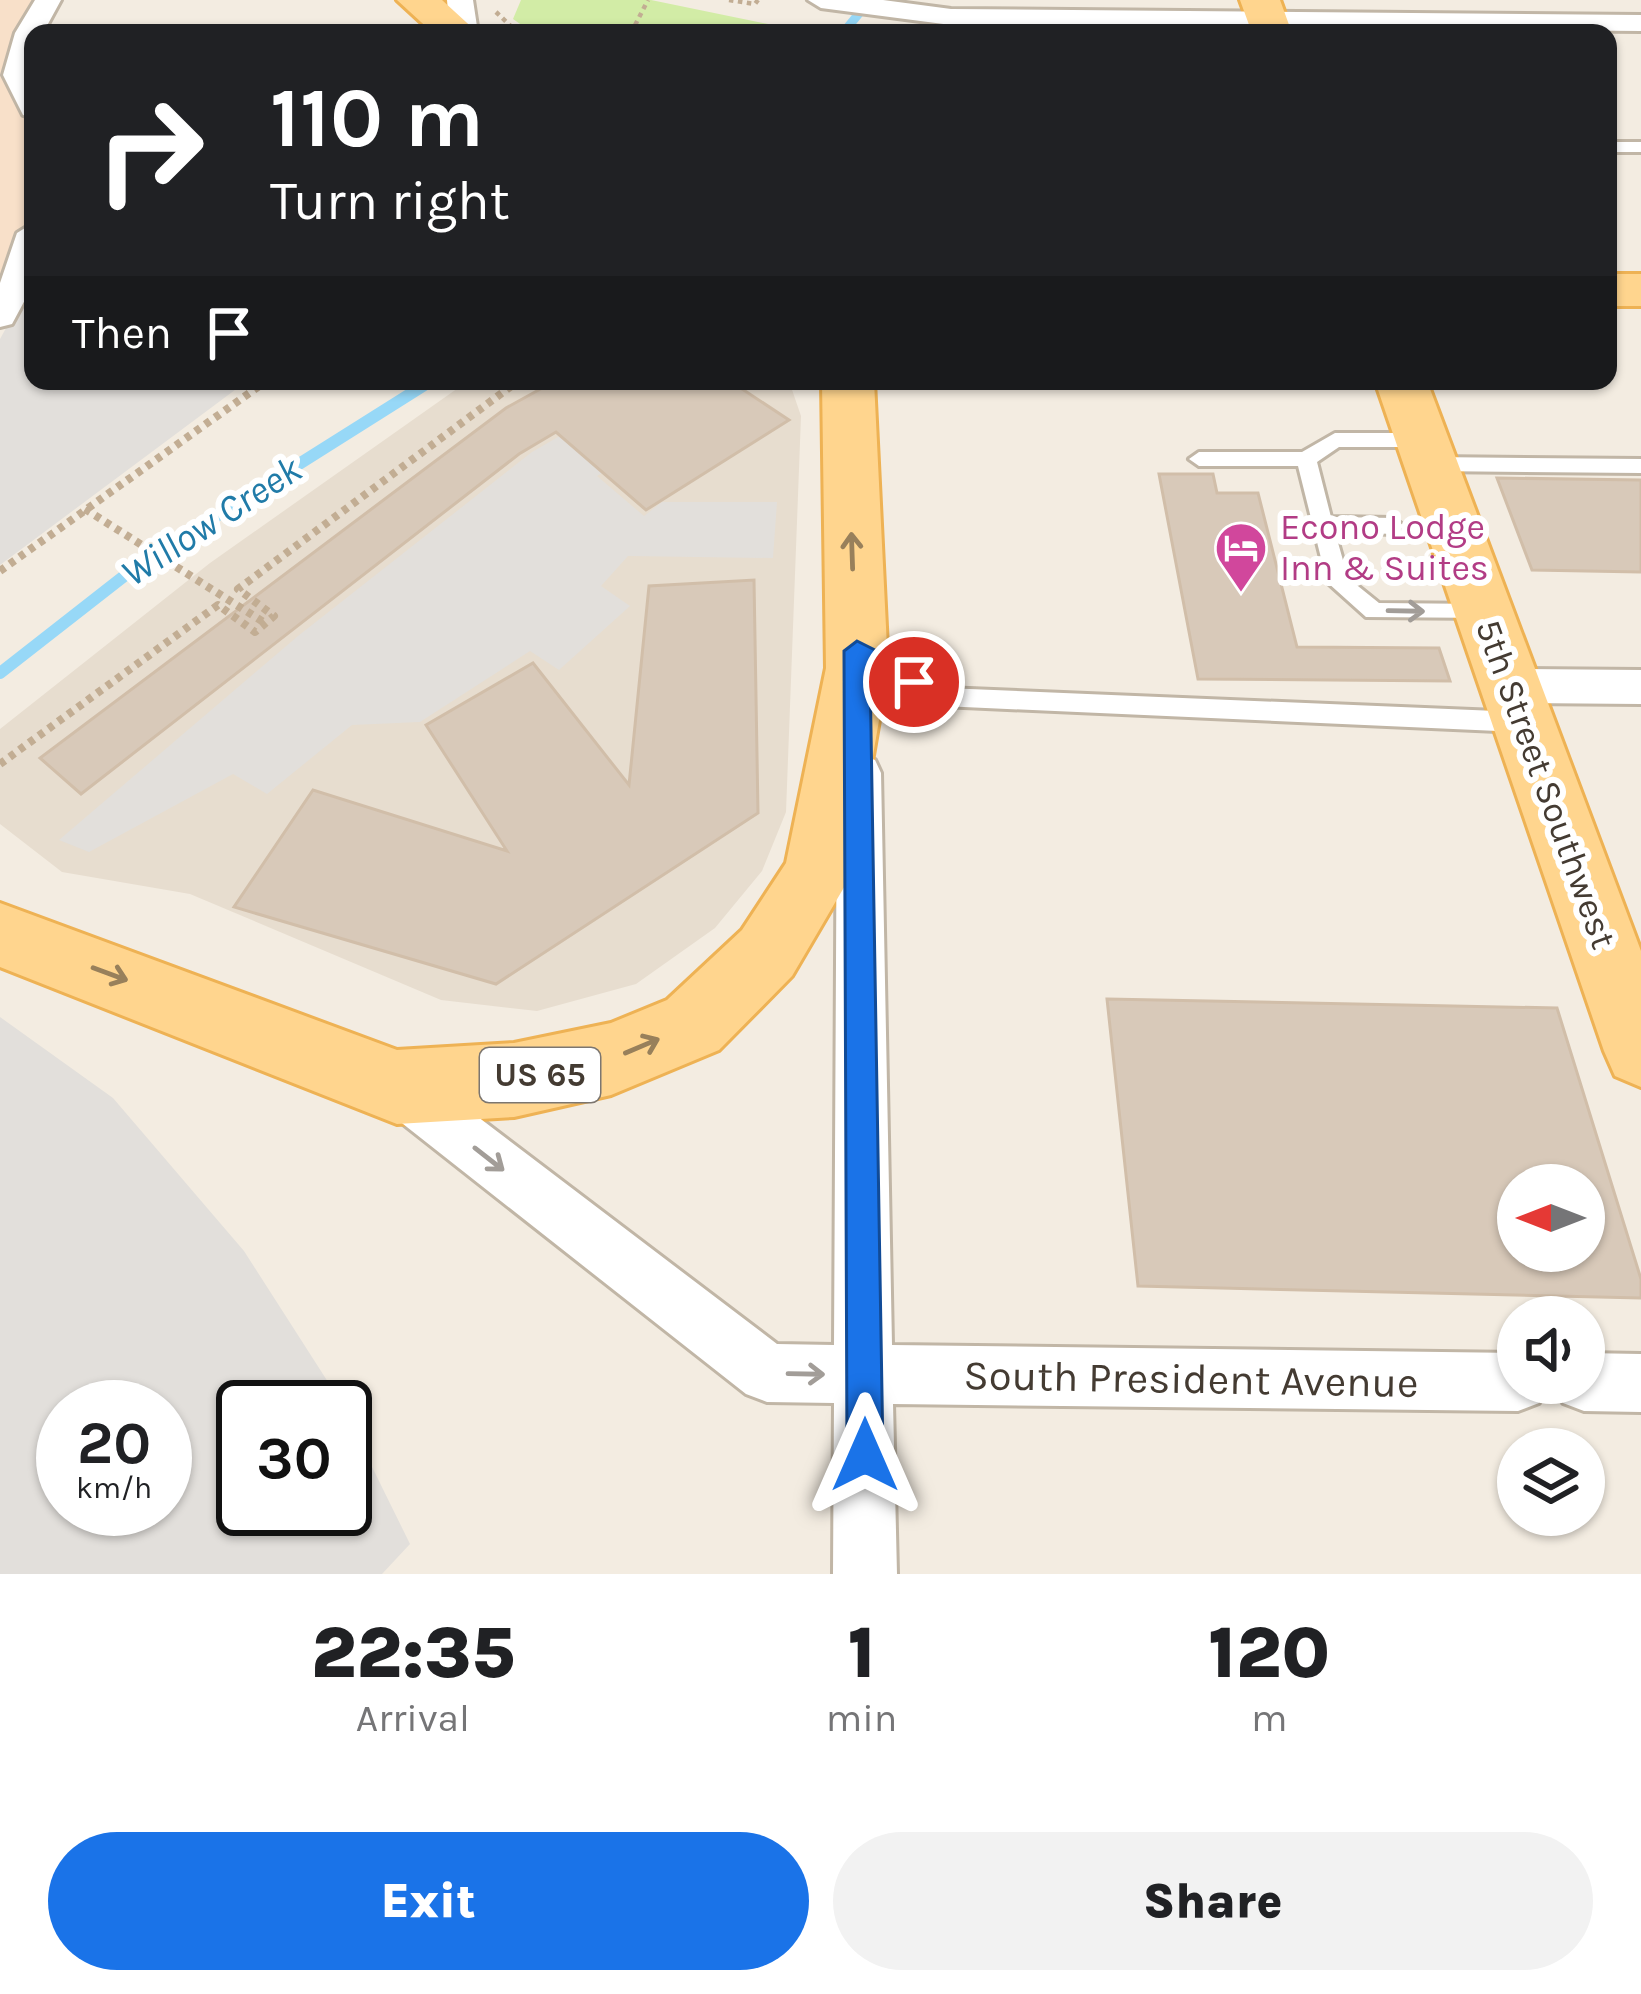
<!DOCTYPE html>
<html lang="en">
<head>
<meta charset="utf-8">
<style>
	body { margin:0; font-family:Karla,sans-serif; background:#f2f2f2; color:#202124; height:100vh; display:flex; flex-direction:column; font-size:45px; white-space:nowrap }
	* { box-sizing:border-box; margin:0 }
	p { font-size:39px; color:#757577 }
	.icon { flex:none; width:66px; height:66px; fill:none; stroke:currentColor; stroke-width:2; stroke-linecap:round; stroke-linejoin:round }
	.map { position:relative; height:1574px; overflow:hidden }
	.side { display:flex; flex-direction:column; background:#fff; flex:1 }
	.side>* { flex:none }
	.hud { position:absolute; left:24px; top:24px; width:1593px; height:366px; border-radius:24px; box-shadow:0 3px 9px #0004; background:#202124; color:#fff; overflow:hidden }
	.needle { width:78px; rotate:270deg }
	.fabs { position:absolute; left:1497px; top:1164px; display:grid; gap:24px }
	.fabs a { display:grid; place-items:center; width:108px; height:108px; border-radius:50%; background:#fff; box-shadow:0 3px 9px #0004; font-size:60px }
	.speed { position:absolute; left:36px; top:1380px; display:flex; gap:24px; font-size:60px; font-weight:700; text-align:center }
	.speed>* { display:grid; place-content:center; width:156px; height:156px; border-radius:50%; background:#fff; box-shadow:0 3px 9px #0004; line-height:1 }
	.speed small { font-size:30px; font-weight:400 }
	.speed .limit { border:6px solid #111; border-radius:18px; background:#fff; color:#111 }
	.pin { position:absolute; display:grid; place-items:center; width:102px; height:102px; color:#fff; margin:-51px; border:6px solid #fff; border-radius:50%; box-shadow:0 3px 12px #0007 }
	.me { position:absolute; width:132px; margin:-66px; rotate:0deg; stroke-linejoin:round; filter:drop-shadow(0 0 9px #0008) }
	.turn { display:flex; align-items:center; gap:42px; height:252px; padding:0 48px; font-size:54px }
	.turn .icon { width:156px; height:156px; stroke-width:2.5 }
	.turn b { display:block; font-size:84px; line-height:102px }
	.then { display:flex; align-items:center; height:114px; padding:0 48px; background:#0003; gap:24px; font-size:45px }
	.eta { display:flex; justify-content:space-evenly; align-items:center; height:204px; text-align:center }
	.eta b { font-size:72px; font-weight:800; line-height:84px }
	.action { display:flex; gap:24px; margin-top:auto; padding:24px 48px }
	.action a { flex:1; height:138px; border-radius:72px; background:#1a73e8; color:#fff; font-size:48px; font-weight:800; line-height:138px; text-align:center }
	.action a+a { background:#f2f2f2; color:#202124 }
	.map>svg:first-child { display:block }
	.residential { fill:#e7ddcf }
	.commercial { fill:#f8e0c9 }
	.green { fill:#d2eca6 }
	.parking { fill:#e2dfdb; fill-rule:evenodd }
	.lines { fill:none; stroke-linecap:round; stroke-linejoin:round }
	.stream-far1 { stroke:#97d8f7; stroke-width:9 }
	.stream { stroke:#97d8f7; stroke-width:12 }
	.building { fill:#d8c9b9; stroke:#d1bea9; stroke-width:3; fill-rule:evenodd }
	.service-casing { stroke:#c1b6a6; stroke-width:6 }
	.minor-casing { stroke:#c1b6a6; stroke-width:6 }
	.primary-casing { stroke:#eeb254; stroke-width:6 }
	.path-far1 { stroke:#c2ad93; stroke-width:4.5; stroke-dasharray:4.5 4.5; stroke-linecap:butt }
	.path { stroke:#c2ad93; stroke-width:8; stroke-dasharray:6 6; stroke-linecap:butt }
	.service { fill:#fff; fill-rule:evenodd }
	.minor { fill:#fff; fill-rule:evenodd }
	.primary { fill:#ffd58e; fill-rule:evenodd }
	.oneway { stroke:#98805b }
	.oneway2 { stroke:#a29d98 }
	.route { fill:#1a73e8; stroke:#114b97; stroke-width:3 }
	.labels { text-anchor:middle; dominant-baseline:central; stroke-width:12; stroke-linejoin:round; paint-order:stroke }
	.shield { fill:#fff; stroke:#7c7670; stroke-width:3 }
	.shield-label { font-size:33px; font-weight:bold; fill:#443b32 }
	.hotel-label { font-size:36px; fill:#b23c85; stroke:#fff; text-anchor:start }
	.street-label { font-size:36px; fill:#443b32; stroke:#fff }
	.water-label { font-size:39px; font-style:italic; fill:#207ba8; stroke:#fff }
	.near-street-label { font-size:42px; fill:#443b32; stroke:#fff }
</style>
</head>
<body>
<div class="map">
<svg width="1641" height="1574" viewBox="0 0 1641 1574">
	<rect width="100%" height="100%" fill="#f3ece1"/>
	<path class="residential" d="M 468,381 L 789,381 L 801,416 L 786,812 L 762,871 L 715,928 L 636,984 L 537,1011 L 441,1000 L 190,894 L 62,872 L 0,824 L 0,729 L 210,563 Z"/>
	<path class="commercial" d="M 0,0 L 48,0 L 29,33 L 33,233 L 0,316 Z"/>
	<path class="green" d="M 521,0 L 651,0 L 812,33 L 533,33 L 513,19 Z"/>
	<path class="parking" d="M 33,279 L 33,381 L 247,381 L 0,565 L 0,339 Z
		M 655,381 L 752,381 L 597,476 L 644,516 L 662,502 L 777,502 L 773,558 L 628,556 L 601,586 L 630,606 L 559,670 L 530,651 L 420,722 L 352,725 L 267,794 L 233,774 L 89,852 L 59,840 L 298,636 L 532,452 Z
		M 0,1017 L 113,1098 L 244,1251 L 337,1396 L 343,1407 L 243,1407 L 243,1509 L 345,1509 L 345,1412 L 410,1544 L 382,1574 L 0,1574 ZM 63,1407 L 165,1407 L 165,1509 L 63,1509 Z"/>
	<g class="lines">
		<path class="stream-far1" d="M 843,33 L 870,0
			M 421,387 L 430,381"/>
		<path class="stream" d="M 0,673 L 137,566 L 426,384"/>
	</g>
	<path class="building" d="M 555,381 L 730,381 L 789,420 L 646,510 L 556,432 L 519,454 L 81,794 L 40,758 L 506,408 Z
		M 1159,474 L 1213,474 L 1217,493 L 1258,493 L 1297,647 L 1439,648 L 1450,681 L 1198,679 Z
		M 1497,478 L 1641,480 L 1641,572 L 1532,570 Z
		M 754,580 L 758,813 L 496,984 L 234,907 L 313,790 L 507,851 L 426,725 L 533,663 L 629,785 L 649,586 Z
		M 1107,999 L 1557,1008 L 1641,1279 L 1641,1298 L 1138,1286 ZM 1518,1185 L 1584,1185 L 1584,1251 L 1518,1251 Z"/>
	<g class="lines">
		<g class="service-casing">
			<path id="service" d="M 1608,142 L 1641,142 L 1641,152 L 1608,152 Z
				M 1335,433 L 1422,433 L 1432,440 L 1422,447 L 1339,447 L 1317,462 L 1331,517 L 1394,518 L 1404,526 L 1394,534 L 1335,532 L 1348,578 L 1379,603 L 1484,604 L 1495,612 L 1492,618 L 1366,617 L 1327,582 L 1298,466 L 1199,466 L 1189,459 L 1199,452 L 1302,452 Z
				M 1431,457 L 1641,459 L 1641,473 L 1431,471 L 1421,464 Z
				M 859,643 L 945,688 L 1520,712 L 1528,715 L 1532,722 L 1528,729 L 1520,732 L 942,706 L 851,658 L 848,652 Z"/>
		</g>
		<g class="minor-casing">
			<path id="minor" d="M 35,0 L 61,0 L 43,33 L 33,33 L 33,118 L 23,115 L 3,75 L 15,33 Z
				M 447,0 L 473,0 L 478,33 L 450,33 Z
				M 808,0 L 883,0 L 951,9 L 1641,15 L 1641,31 L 951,25 L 821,8 Z
				M 33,223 L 33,285 L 12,324 L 0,327 L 0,283 L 17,233 Z
				M 1510,669 L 1641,670 L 1641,704 L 1510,703 L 1495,698 L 1489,686 L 1495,674 Z
				M 859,754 L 875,760 L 881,773 L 892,1345 L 1518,1353 L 1518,1383 L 1547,1383 L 1539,1403 L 1518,1411 L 893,1404 L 897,1574 L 833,1574 L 834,1403 L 767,1402 L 746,1394 L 379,1105 L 371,1087 L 379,1069 L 397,1062 L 415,1069 L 777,1344 L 834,1345 L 837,773 L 843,760 Z
				M 1584,1353 L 1641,1354 L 1641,1412 L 1584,1411 L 1563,1403 L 1555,1383 L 1584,1383 Z"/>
		</g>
		<g class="primary-casing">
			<path id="primary" d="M 397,0 L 442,0 L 478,33 L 433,33 Z
				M 1240,0 L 1280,0 L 1292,33 L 1252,33 Z
				M 1608,274 L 1641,274 L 1641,306 L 1608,306 Z
				M 822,381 L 874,381 L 888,668 L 853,872 L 792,976 L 719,1050 L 611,1095 L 514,1117 L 397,1124 L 0,967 L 0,903 L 397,1050 L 514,1043 L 611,1023 L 667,1000 L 742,930 L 786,863 L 826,668 Z
				M 1375,381 L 1427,381 L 1641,951 L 1641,1087 L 1615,1076 L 1604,1051 Z"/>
		</g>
		<path class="path-far1" d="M 729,0 L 755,4 L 758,0
			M 496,12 L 518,33
			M 631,33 L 648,0
			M 258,387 L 266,381
			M 510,387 L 517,381"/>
		<path class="path" d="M 85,509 L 265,623
			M 0,571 L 262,384
			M 0,764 L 218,605 L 255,632 L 274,616 L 238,589 L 514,384"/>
		<use href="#service" class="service"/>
		<use href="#minor" class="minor"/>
		<use href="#primary" class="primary"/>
	</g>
	<defs><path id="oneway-shaft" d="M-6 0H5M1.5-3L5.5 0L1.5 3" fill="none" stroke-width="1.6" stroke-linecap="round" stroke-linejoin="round" transform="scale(3)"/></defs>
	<g class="oneway">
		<use href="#oneway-shaft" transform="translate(852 551) rotate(-92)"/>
		<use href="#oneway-shaft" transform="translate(110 974) rotate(20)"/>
		<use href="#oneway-shaft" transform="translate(642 1046) rotate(-23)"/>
	</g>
	<g class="oneway2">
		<use href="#oneway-shaft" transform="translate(1406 611) rotate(1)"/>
		<use href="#oneway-shaft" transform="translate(489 1159) rotate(38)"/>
		<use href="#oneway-shaft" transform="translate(806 1374) rotate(1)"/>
	</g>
	<path class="route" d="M 857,641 L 923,674 L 927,682 L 914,692 L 870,670 L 883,1455 L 878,1468 L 865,1473 L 852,1468 L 847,1455 L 844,651 Z"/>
	<defs>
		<g id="hotel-pin" transform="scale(2.7)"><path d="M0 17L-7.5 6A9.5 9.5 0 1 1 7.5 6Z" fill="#d1479c" stroke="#fff"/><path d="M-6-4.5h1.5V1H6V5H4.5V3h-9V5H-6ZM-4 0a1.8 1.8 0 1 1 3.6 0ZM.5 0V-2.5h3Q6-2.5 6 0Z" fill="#fff"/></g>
	</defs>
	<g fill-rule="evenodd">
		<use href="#hotel-pin" x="1241" y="548"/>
	</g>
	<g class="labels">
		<rect class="shield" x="480" y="1048" width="120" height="54" rx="9"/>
		<g class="shield-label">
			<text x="540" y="1075">US 65</text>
		</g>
		<g class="hotel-label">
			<text x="1280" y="527">Econo Lodge<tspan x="1280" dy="41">Inn &amp; Suites</tspan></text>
		</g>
		<g class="street-label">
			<text transform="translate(1546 784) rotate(70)">5th Street Southwest</text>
		</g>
		<g class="water-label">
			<text transform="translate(211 521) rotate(-33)">Willow Creek</text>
		</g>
		<g class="near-street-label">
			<text transform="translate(1191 1379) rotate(1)">South President Avenue</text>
		</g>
	</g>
</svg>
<div class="fabs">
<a><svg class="needle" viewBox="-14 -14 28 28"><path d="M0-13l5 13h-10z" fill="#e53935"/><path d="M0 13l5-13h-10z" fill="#757577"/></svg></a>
<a><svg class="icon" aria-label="sound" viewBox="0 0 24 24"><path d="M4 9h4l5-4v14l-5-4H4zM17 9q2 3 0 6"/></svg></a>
<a><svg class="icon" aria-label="layers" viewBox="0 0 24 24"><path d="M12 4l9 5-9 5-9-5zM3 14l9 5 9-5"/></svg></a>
</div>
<div class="speed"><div>20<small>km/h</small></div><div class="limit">30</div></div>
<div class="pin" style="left:914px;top:682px;background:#d93025"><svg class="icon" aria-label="arrive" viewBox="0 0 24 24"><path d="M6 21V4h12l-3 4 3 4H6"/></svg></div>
<svg class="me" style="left:865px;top:1455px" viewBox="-20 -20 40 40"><path d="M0-17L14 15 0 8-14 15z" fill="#1a73e8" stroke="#fff" stroke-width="4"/></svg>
<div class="hud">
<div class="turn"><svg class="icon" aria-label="right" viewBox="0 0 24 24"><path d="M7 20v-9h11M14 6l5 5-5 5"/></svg><div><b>110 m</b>Turn right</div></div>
<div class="then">Then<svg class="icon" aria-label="arrive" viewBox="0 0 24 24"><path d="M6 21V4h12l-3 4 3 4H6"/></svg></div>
</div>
</div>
<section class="side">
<div class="eta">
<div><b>22:35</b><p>Arrival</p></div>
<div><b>1</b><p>min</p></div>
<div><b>120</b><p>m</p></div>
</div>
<div class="action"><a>Exit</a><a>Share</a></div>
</section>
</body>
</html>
